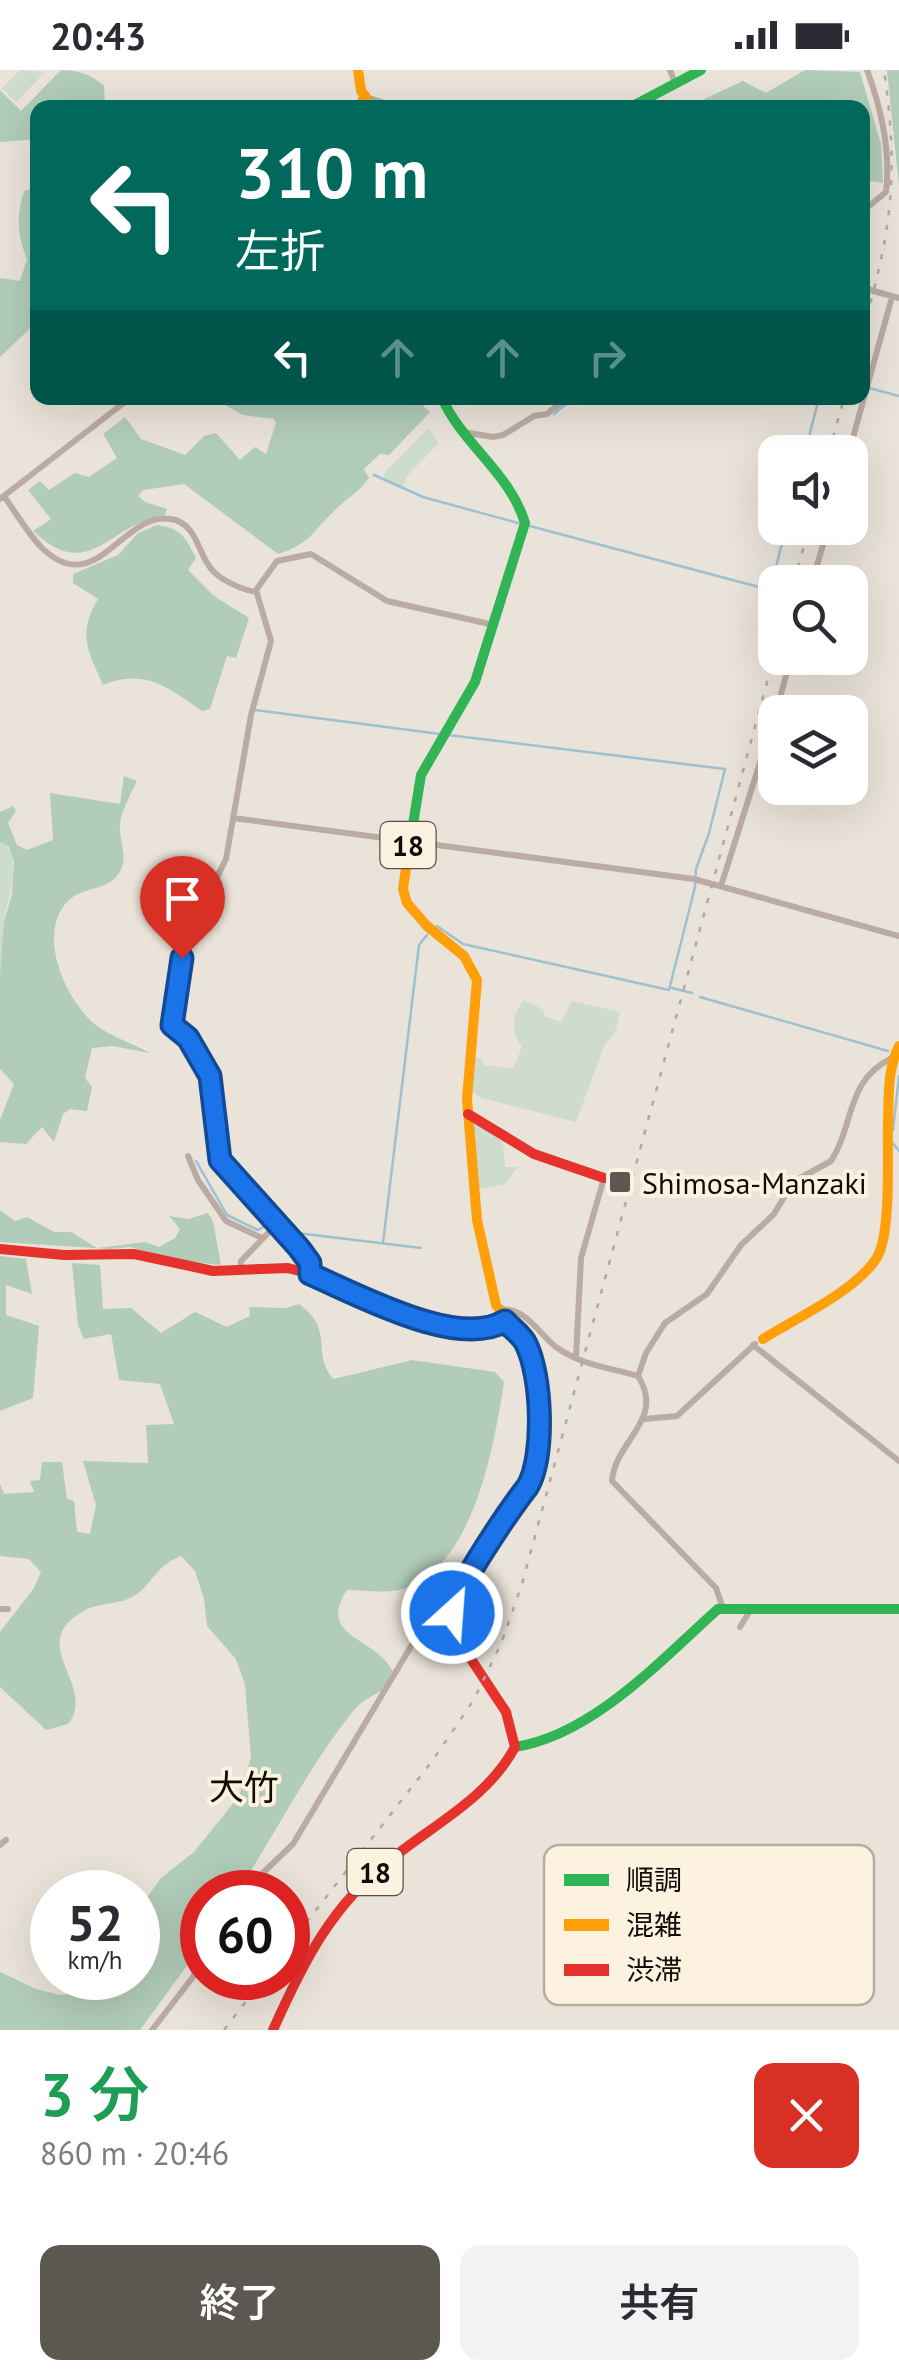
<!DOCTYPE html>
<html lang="ja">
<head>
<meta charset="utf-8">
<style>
	body { margin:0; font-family:"PT Sans","Noto Sans JP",sans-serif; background:#f2f2f3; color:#2b2b33; height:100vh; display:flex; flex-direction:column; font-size:38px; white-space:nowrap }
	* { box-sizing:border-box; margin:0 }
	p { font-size:32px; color:#7c7c81 }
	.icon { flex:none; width:55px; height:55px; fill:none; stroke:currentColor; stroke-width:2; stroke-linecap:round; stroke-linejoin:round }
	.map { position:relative; height:1960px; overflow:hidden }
	.sheet { display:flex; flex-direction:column; background:#fff; flex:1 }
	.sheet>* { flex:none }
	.hud { position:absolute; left:30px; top:30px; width:840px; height:305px; border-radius:20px; box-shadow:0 10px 40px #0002; background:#00695c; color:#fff; overflow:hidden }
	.buttons { position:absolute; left:758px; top:365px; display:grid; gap:20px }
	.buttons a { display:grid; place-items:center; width:110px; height:110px; border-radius:20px; background:#fff; box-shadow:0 10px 40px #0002; font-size:50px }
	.speed { position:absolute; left:30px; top:1800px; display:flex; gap:20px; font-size:50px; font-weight:700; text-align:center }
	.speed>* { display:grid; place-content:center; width:130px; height:130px; border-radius:50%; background:#fff; box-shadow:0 10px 40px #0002; line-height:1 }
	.speed small { font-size:25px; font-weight:400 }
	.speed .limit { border:15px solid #d22; background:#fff; color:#111 }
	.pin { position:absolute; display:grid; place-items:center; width:85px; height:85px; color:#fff; margin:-102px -42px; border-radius:50% 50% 50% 0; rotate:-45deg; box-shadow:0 0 10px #0007 }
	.pin .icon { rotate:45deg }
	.me { position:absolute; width:110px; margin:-55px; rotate:26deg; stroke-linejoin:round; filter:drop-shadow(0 0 8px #0008) }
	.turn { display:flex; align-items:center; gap:35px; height:210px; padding:0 40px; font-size:45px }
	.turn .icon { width:130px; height:130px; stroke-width:2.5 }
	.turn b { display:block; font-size:70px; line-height:85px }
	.lanes { display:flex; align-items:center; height:95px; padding:0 40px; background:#0003; justify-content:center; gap:50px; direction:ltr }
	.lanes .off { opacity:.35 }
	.round { display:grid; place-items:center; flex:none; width:105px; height:105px; border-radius:20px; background:#f2f2f3 }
	.summary { display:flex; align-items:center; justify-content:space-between; height:170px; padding:0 40px }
	h1 { font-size:60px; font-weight:600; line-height:75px; color:#1e9e55 }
	.cta { display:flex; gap:20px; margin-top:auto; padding:20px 40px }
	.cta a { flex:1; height:115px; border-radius:20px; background:#5c5750; color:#fff; font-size:40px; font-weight:600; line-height:115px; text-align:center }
	.cta a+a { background:#f2f2f3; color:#2b2b33 }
	.status { display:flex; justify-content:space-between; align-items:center; height:70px; padding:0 50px; background:#fff; direction:ltr }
	.status svg { height:28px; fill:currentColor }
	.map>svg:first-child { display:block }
	.green { fill:#cddccd }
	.forest { fill:#b1ccb8 }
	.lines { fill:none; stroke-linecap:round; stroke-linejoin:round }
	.stream { stroke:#9ec1d2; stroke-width:2.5 }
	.street { stroke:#baaca3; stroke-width:6 }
	.fast { stroke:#30b455; stroke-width:10 }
	.slow { stroke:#ff9f0a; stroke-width:10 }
	.jam { stroke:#e5322d; stroke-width:10 }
	.rail { stroke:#b2a9a2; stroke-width:2.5; stroke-dasharray:5 10; stroke-linecap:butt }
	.route-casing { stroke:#114b97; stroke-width:25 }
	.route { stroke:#1a73e8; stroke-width:18 }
	.poi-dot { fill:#5c5750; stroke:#fdf1e0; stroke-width:4 }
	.labels { text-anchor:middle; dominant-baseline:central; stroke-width:8; stroke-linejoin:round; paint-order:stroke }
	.shield { fill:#fdf1e0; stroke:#575148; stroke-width:2.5 }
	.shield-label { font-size:28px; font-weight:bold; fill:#100c07 }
	.poi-label { font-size:30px; fill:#100c07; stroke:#fdf1e0; text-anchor:start }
	.quarter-label { font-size:35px; fill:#100c07; stroke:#fdf1e0 }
	.key { fill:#fdf1e0; stroke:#b6ac9f; stroke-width:2.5 }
	.key-label { font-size:28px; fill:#100c07 }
</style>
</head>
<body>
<div class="status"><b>20:43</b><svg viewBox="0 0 49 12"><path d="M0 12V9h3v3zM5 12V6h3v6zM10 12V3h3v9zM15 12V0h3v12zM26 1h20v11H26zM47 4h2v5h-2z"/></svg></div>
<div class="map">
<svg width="899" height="1960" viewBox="0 0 899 1960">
	<rect width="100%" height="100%" fill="#eae3d9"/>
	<path class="green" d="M 20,0 L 45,2 L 16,32 L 2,18 Z
		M 428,359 L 439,373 L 407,406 L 403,417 L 384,409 L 384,403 Z
		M 0,772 L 9,776 C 20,808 6,826 4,856 C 3,873 3,889 0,906 Z
		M 524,930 L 544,940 L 544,946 L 561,952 L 572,931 L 620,942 L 616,960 L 604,976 L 576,1052 L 482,1028 L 470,1020 L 473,987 L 483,989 L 484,995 L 513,999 L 522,977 C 510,963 512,943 524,930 Z
		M 478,1054 L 503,1072 L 505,1097 L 518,1097 L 505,1114 L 479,1119 L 473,1055 Z"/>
	<path class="forest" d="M 61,0 C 77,0 92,4 104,16 L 105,32 L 134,37 L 38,38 L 37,69 L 0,72 L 0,20 L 21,41 Z
		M 805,0 L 860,2 L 881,74 L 883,113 L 863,110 L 862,38 L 689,36 L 743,11 L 766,23 Z
		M 887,0 L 899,0 L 899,115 Z
		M 37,118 L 37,252 L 0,287 L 0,208 L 20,211 L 27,189 C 17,165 16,146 24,121 Z
		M 212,328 L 415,328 L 430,342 L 389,385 L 380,384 L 364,399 L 369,408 C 359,423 346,428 334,441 C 312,462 310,474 278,484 L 184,414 L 143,420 L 138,426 L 145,432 L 167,439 L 165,445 C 108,453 91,515 33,461 L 51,449 L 28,420 L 40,411 L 49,420 L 75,403 L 89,407 L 117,388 L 103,364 L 125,347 L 141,369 L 185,385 L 204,366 L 216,363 L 240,390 L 255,377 L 266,384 L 276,353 L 274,349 L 243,345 Z
		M 157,455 C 181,458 186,468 196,488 L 188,500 L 214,526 L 249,548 L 236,588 L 227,586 L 210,639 L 202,641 C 168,617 145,598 103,615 C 88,581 77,564 98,529 L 73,513 L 73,504 L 118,485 L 138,463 Z
		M 124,706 L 137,711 C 131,724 122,739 120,754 C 118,772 131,789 117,806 C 106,820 83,817 69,830 C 37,861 62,921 89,949 C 103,964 132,973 150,983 L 112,976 L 92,978 L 85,1008 L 92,1017 L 87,1041 L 70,1039 L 63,1044 L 54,1072 L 42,1057 L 26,1074 L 0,1072 L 0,1050 L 14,1014 L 0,999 L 0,906 L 4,852 L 12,824 L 14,792 L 9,776 L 0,772 L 0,742 L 13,736 L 16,741 L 8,753 L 17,775 L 27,780 L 53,770 L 50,723 L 120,734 Z
		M 0,1140 L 15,1151 L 27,1147 L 54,1162 L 71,1162 L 97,1178 L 145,1172 L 159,1177 L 175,1168 L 180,1159 L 169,1146 L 188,1149 L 208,1143 L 213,1151 L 221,1195 L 181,1191 L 130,1177 L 110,1179 L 0,1172 Z
		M 0,1186 L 26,1189 L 32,1224 L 6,1215 L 6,1245 L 39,1256 L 33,1328 L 0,1341 Z
		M 72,1193 L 100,1195 L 103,1239 L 131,1238 L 161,1263 L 195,1242 L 227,1257 L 250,1246 L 249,1237 L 287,1238 L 299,1234 C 336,1261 310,1284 334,1309 L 412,1290 L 495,1302 L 504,1312 C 494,1376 474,1497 402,1519 C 386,1524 364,1520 347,1520 C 315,1569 379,1567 394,1604 C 381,1628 369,1623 355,1639 C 309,1695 277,1762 237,1822 L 202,1822 L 202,1875 L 140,1960 L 0,1960 L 0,1902 L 36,1919 L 60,1925 L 76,1923 L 96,1908 L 138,1908 L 138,1840 L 161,1808 L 194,1782 L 239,1726 L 251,1687 L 245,1615 L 236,1589 L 207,1556 L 204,1529 L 195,1501 L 181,1486 C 154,1497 153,1514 134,1526 C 119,1535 98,1532 82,1542 C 32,1571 82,1605 75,1640 C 74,1645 71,1650 68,1654 L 46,1660 L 0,1617 L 0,1562 L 34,1518 L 41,1502 L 29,1489 L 0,1486 L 0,1414 L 4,1424 L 34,1422 L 30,1411 L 40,1410 L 42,1392 L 62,1392 L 67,1429 L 74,1431 L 77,1462 L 90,1464 L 96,1435 L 83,1391 L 148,1393 L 146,1355 L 174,1354 L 160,1314 L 119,1310 L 111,1264 L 84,1269 L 78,1255 Z"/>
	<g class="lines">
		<path class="stream" d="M 862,316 L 899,326
			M 554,344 L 573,328
			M 805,382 L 819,328
			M 374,405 L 423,427 L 518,453
			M 526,455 L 770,520 L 786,458
			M 255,640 L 440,664
			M 437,856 L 463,874 L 669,920 L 695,817 L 696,799 L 709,763 L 725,699 L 448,665
			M 672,918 L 692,923
			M 700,927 L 888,981
			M 893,1060 L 899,1006
			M 892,1072 L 899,1081
			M 196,1091 L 227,1145 L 258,1160 L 280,1147 L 307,1178 L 320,1200 L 373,1227
			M 297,1163 L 421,1178
			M 383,1173 L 419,875 L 427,865"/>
		<path class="street" d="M 670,0 L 675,13
			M 366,27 L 401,38
			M 862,142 L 886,122 C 891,81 881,38 867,0
			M 862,212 L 870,220 L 899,228
			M 463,362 L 493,367 L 503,365 L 534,346 L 547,344 L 566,328
			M 849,382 L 892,227
			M 4,426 C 16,443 27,462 41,477 C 96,532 123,440 171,449 C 199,454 197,486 214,502 C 223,511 243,520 256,522
			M 0,429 L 130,328
			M 812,512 L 828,458
			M 776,642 L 791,588
			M 233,748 L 694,809 L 899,866
			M 721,816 L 775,645
			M 188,1086 L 198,1110 L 226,1151 L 262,1168
			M 240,1201 L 241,1191 L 278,1153
			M 311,1204 L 311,1193 L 299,1178 L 220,1090 L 210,1006 L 188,968 L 171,955 L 187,868 L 226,789 L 251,645 L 271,571 L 256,520 L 277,491 L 311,484 L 387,531 L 494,555
			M 499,1240 C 524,1235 539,1264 556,1277 C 581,1295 610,1298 638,1306
			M 753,1275 L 899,1391
			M 576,1288 L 581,1188 L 604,1108
			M 645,1349 L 677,1346 L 755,1274
			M 723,1538 L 716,1518 L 612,1411 C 615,1370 666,1350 638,1306 L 646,1283 L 665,1253 L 707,1224 L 741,1175 L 774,1144 L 793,1112 L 831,1091 C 855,1054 845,1011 892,988
			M 0,1539 L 8,1539
			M 740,1557 L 751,1539
			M 0,1775 L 6,1770
			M 243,1822 L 293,1774 L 416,1568 L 452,1543
			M 152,1960 L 193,1907 L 202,1884"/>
		<path class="fast" d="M 629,38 L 701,0
			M 408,785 L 421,705 L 475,612 L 525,453 C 510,403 463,375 442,328
			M 515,1677 C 593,1665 662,1589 718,1539 L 899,1539"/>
		<path class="slow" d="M 358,0 L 361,21 L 366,27 L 362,31 L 364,38
			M 408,785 L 403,819 L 407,833 L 427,856 L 464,886 L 477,910 L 467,1029 L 477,1150 L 496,1235 L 524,1270 L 536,1311 L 539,1346 L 537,1390 L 529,1414 L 503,1458
			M 763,1269 C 796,1248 854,1222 876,1189 C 892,1166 887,1082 888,1052 C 889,1026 887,1000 899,976"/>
		<path class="jam" d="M 468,1044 L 534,1084 L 604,1108
			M 0,1179 L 64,1185 L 134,1184 L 213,1201 L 288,1198 L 314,1205 L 358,1227 L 432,1254 L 481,1257 L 496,1256 L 505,1251
			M 273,1960 C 303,1893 331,1836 390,1790 C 433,1755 488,1728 515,1677 L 506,1642 L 463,1577 L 452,1541 L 458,1520 L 503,1458"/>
		<path class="rail" d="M 862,262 C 892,161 899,104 884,0
			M 829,382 L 844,328
			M 794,512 L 809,458
			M 288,1876 L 433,1690 L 473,1631 L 501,1574 L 522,1514 L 775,583
			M 224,1960 L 264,1908"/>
	</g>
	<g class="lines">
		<g class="route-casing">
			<path id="route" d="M 182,888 L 172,955 L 188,968 L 210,1006 L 220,1090 L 299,1178 L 310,1193 L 310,1204 C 355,1223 458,1280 505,1251 C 512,1259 522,1265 526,1274 C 542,1306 545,1385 528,1416 C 511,1438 454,1520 452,1543"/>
		</g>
		<use href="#route" class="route"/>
	</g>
	<rect class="poi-dot" x="608" y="1100" width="24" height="24" rx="5"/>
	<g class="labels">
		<g class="shield">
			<rect x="380.5" y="752" width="55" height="46" rx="8"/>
			<rect x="347.5" y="1779" width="55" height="46" rx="8"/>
		</g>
		<g class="shield-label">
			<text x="408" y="775">18</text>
			<text x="375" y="1802">18</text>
		</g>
		<g class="poi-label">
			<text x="642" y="1112">Shimosa-Manzaki</text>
		</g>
		<g class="quarter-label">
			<text x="244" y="1717">大竹</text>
		</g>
	</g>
	<rect x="544" y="1775" width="330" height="160" rx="15" class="key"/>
	<rect x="564" y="1804" width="45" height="12" fill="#30b455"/>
	<rect x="564" y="1849" width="45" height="12" fill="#ff9f0a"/>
	<rect x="564" y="1894" width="45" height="12" fill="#e5322d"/>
	<g class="key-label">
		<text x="626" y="1820">順調</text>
		<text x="626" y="1865">混雑</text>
		<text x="626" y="1910">渋滞</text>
	</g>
</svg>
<div class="buttons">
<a><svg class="icon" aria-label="sound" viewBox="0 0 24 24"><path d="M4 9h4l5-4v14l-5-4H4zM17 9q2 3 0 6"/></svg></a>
<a><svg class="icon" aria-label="search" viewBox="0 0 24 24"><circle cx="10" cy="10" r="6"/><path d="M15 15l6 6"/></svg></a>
<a><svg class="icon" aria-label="layers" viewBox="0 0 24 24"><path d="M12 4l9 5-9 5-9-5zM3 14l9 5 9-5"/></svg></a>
</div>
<div class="speed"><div>52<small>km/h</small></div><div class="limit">60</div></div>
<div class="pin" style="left:182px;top:888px;background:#d93025"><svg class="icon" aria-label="arrive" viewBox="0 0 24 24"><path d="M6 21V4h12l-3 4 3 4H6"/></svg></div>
<svg class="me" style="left:452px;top:1543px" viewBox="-20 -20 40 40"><circle r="17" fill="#1a73e8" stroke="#fff" stroke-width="3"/><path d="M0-11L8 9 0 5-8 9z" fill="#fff"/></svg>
<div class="hud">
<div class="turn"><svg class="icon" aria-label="left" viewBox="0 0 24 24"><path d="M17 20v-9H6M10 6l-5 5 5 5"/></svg><div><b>310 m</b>左折</div></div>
<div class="lanes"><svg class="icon" aria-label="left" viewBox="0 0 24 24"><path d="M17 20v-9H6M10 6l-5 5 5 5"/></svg><svg class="icon off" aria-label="ahead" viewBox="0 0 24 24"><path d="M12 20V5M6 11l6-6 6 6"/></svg><svg class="icon off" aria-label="ahead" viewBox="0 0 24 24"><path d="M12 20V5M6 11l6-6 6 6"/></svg><svg class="icon off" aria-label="right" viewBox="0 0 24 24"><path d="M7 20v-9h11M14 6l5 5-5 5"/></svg></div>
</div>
</div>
<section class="sheet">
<div class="summary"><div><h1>3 分</h1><p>860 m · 20:46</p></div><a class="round" style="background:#d93025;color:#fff"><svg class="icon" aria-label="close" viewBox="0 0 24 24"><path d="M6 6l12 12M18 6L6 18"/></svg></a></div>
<div class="cta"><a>終了</a><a>共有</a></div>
</section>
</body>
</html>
